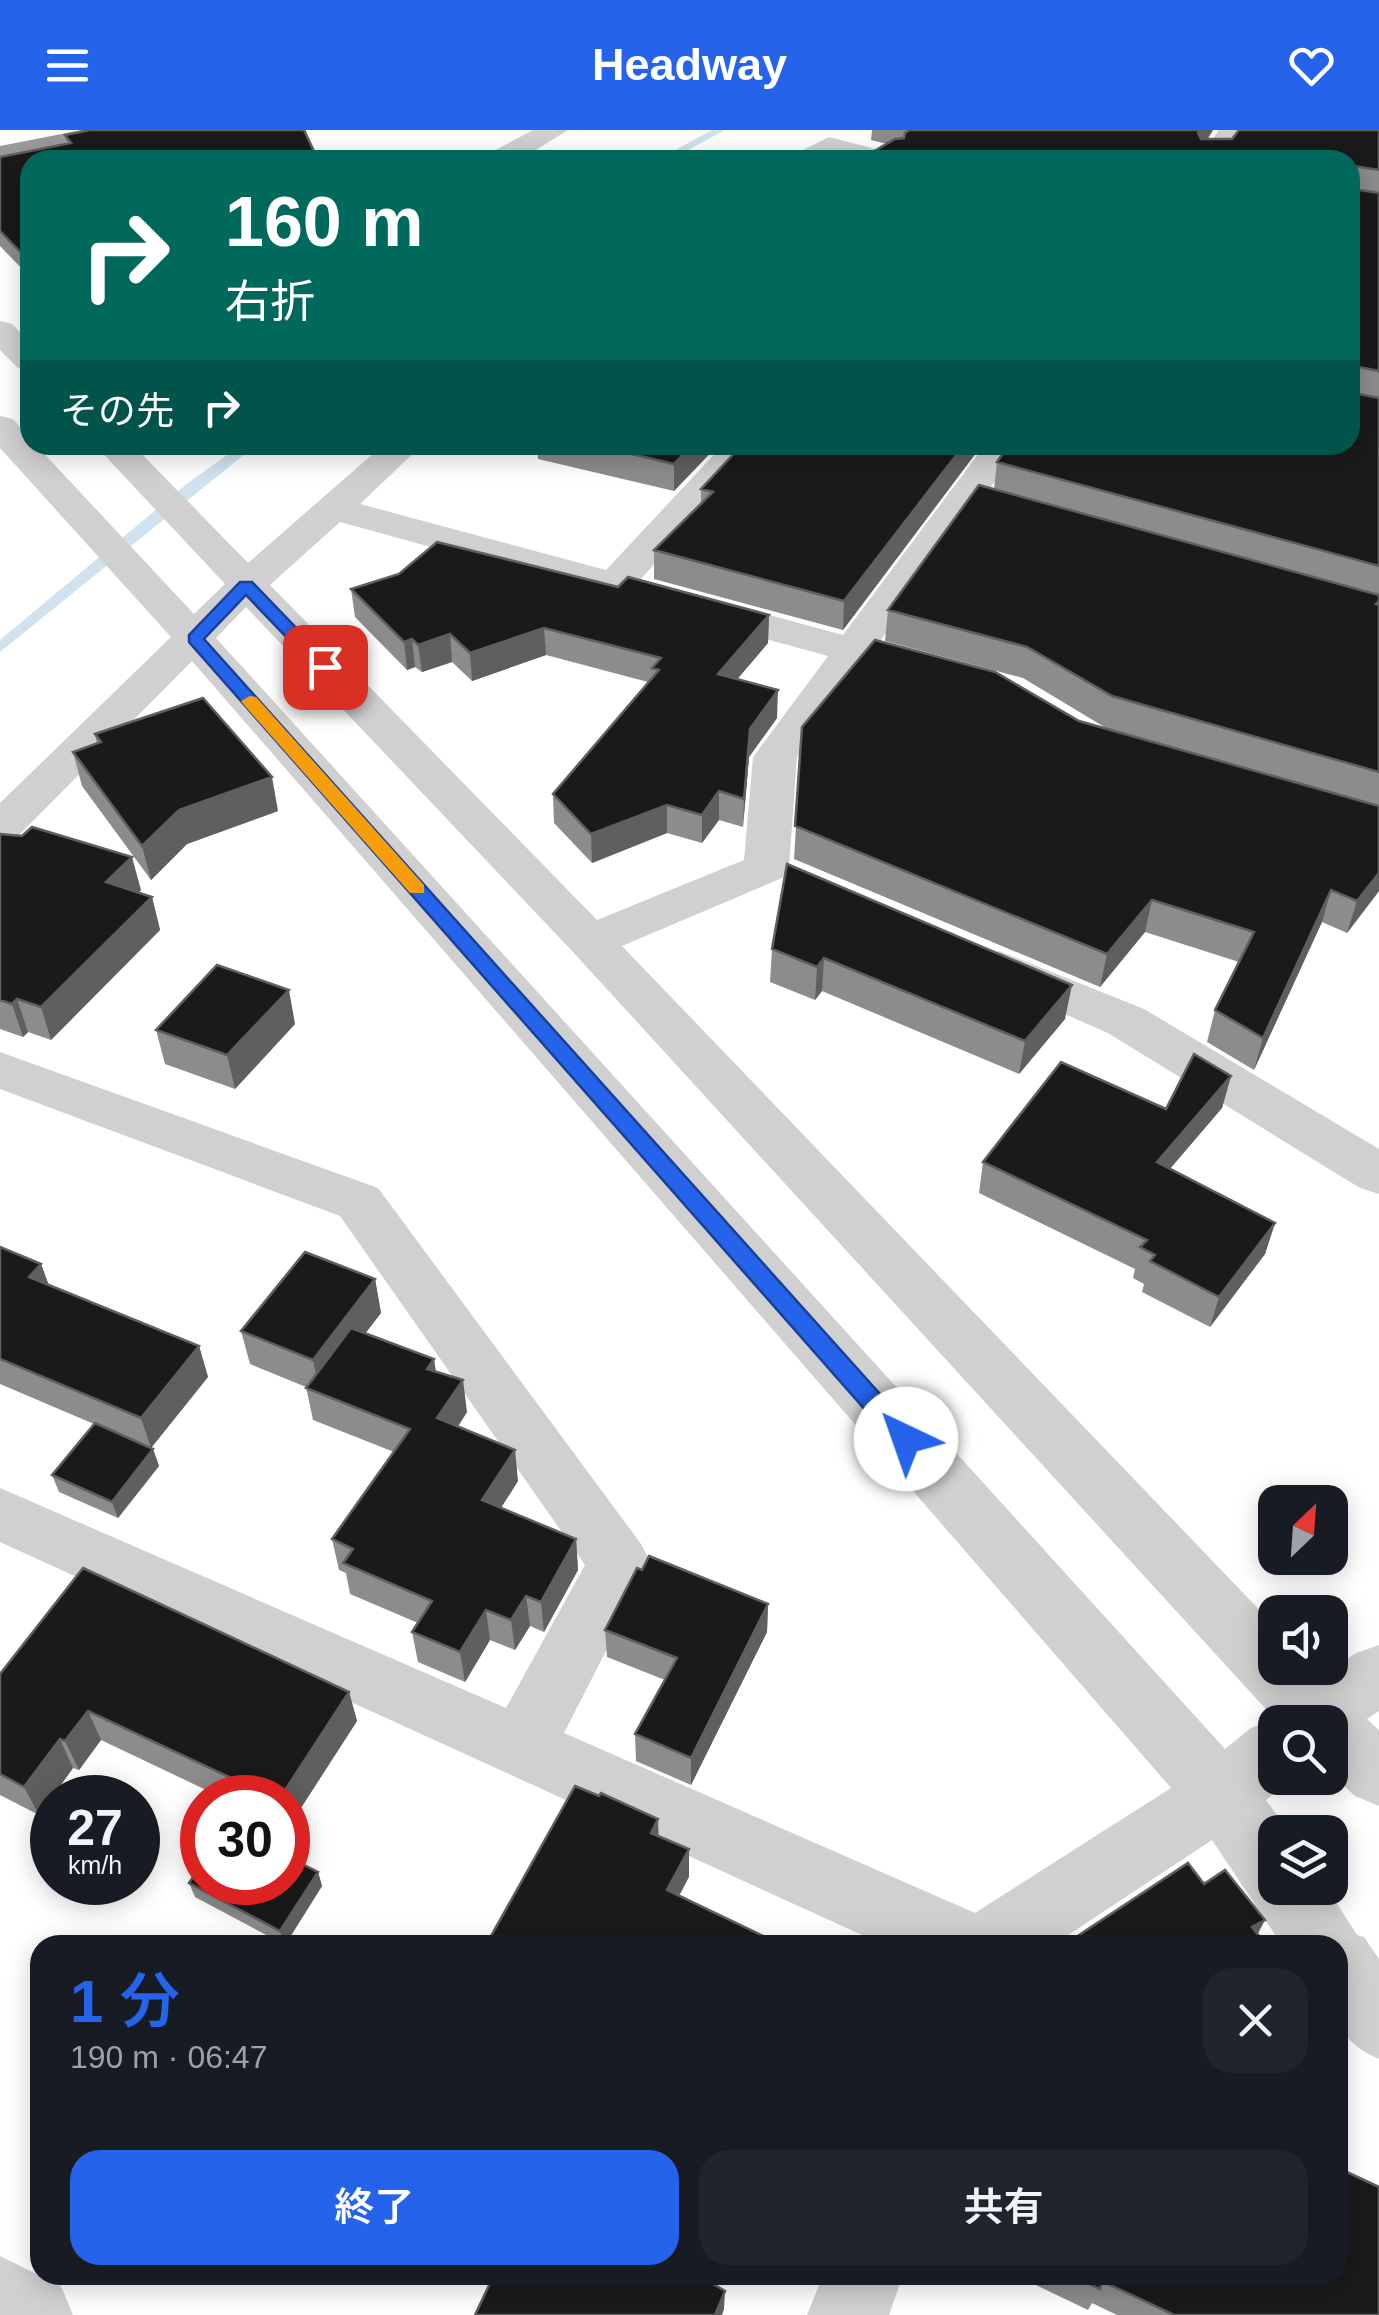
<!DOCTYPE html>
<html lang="ja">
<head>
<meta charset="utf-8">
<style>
	body { margin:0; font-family:Helvetica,"Noto Sans JP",sans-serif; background:#20242c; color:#f1f3f6; height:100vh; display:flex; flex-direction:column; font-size:38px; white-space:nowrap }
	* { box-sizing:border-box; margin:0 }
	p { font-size:32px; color:#9ea1a6 }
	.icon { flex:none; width:55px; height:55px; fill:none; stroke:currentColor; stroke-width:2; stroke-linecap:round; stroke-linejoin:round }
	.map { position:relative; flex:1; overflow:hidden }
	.drawer { position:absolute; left:30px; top:1805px; width:1318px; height:350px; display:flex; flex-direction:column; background:#171b24; border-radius:30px; box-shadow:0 5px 25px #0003 }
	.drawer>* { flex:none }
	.top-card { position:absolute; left:20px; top:20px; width:1340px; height:305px; border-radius:30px; box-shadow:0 5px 25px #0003; background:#00695c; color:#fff; overflow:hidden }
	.needle { width:65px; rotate:25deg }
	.controls { position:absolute; left:1258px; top:1355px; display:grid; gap:20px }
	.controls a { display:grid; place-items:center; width:90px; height:90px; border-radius:20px; background:#171b24; box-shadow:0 5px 25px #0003; font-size:50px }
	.speed { position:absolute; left:30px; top:1645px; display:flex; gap:20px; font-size:50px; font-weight:700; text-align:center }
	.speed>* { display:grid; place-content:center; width:130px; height:130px; border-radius:50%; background:#171b24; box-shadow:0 5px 25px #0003; line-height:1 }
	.speed small { font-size:25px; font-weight:400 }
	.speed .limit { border:15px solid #d22; background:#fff; color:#111 }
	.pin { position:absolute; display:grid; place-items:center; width:85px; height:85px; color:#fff; margin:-42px; border-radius:20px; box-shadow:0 5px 15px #0006 }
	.me { position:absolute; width:110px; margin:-55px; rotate:318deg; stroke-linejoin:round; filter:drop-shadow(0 0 8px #0008) }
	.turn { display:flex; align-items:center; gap:35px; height:210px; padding:0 40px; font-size:45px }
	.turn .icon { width:130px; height:130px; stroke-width:2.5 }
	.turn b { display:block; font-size:70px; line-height:85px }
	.then { display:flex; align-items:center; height:95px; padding:0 40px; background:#0003; gap:20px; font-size:38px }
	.round { display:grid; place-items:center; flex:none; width:105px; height:105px; border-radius:30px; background:#20242c }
	.head { display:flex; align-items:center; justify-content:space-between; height:170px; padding:0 40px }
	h1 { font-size:60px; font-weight:600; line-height:75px; color:#2563eb }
	.action { display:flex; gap:20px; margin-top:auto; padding:20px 40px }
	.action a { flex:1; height:115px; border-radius:30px; background:#2563eb; color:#fff; font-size:40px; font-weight:600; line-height:115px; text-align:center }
	.action a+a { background:#20242c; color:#f1f3f6 }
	header { display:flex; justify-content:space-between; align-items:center; height:130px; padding:0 40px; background:#2563eb; color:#fff; font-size:45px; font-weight:600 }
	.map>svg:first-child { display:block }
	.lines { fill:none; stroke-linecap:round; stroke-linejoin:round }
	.stream { fill:#cfe2ee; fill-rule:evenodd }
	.minor { fill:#d0d0d0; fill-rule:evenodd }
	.highway { fill:#9a9a9a; fill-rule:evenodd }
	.wall { fill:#8c8c8c }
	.shaded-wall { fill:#5f5f5f }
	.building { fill:#1a1a1a; stroke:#5f5f5f; stroke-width:2.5 }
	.route { fill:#2563eb; stroke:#184099; stroke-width:2.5 }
	.slow { fill:#f59e0b }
</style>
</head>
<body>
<header><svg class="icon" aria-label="menu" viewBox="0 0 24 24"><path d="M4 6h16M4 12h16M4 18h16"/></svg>Headway<svg class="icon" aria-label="heart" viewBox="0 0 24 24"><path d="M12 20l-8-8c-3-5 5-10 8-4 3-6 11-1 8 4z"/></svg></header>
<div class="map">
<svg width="1379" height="2185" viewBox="0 0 1379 2185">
	<rect width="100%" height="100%" fill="#fff"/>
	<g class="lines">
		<path class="stream" d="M 712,0 L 725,0 L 670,30 L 657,30 Z
			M 241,315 L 256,315 L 0,522 L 0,510 L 188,353 Z"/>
		<path class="minor" d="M 533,0 L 568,0 L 520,30 L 483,30 L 488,24 Z
			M 1219,0 L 1247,0 L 1227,30 L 1197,30 Z
			M 829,7 L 895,24 L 900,30 L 850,30 L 833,26 L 826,30 L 790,30 L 795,24 Z
			M 0,191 L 12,194 L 30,212 L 30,241 L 18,238 L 0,220 Z
			M 0,286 L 13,289 L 30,308 L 30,315 L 36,315 L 194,484 L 225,454 L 95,315 L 133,315 L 248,433 L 383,315 L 422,315 L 360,374 L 606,440 L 723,315 L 761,315 L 640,450 L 843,505 L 985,315 L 1021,315 L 878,514 L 948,533 L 954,542 L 948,551 L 933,554 L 863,536 L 797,627 L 789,738 L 782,748 L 622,816 L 1275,1496 L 1275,1538 L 1315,1538 L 1322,1545 L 1356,1523 L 1379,1515 L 1379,1581 L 1367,1589 L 1379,1600 L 1379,1676 L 1355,1666 L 1330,1643 L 1330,1592 L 1275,1592 L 1275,1648 L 1293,1648 L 1266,1670 L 1289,1702 L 1275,1702 L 1275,1758 L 1327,1758 L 1357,1805 L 1364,1807 L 1379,1829 L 1379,1929 C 1322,1905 1338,1868 1338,1815 L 1282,1815 L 1212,1710 L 1053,1815 L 884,1815 L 0,1412 L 0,1358 L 506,1578 L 585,1435 L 340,1086 L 0,959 L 0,922 L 378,1058 L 641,1414 L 651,1433 L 564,1603 L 975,1783 L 1171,1658 L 192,531 L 16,708 L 0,712 L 0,673 L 171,507 L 0,318 ZM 340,392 L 828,526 L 753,627 L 744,730 L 597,790 L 270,455 ZM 246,477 L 573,822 L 1275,1589 L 1251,1598 L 1225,1619 L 216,508 Z
			M 999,821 L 1144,879 L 1379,1019 L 1379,1064 L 1360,1058 L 1108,903 L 982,848 L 975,837 L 982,826 Z
			M 0,2126 L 61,2156 L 73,2185 L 0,2185 Z
			M 823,2145 L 903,2145 L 889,2185 L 807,2185 Z"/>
		<path class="highway" d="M 82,0 L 139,0 L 135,6 L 125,9 L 0,34 L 0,16 Z"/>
	</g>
	<path class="wall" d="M 304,0 L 30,30 L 30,147 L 0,116 L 0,27 L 67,14 L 65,5 Z
		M 872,0 L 1213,0 L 1208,9 L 1232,9 L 1379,0 L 1379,761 L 1347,803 L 1322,792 L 1254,940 L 1207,912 L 1215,880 L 1239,832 L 1145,802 L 1100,857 L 794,729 L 802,597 L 1079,591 L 1268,645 L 1106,598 L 1023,548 L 885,511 L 888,480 L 994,359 L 997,332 L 1350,30 L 887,14 L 871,10 Z
		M 537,315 L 718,315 L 674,361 L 538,329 Z
		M 742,315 L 982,315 L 843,500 L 654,449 L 654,420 L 701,373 L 701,359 Z
		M 618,457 L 769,485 L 768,513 L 737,549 L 777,588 L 749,627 L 743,697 L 719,690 L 702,713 L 667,703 L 592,733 L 554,693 L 553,664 L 648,552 L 546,525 L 472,551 L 452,532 L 422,542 L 415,537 L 407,540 L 355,487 L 351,459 Z
		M 95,604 L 278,681 L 187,714 L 151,750 L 82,656 L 73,622 L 97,614 Z
		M 0,704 L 141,760 L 138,763 L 152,767 L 160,800 L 51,910 L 28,902 L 23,907 L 0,899 Z
		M 787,734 L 1065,889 L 1019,944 L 822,861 L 815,870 L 770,852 L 772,819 Z
		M 295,894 L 235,959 L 165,934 L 156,900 Z
		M 1231,946 L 1222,978 L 1170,1039 L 1275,1093 L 1265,1124 L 1210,1197 L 1142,1162 L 1144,1154 L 1133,1148 L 1135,1139 L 979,1063 L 983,1032 L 1166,979 Z
		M 0,1117 L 41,1134 L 49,1155 L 199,1216 L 208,1247 L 151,1318 L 153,1319 L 159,1336 L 118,1388 L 59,1362 L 52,1345 L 94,1294 L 0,1254 Z
		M 375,1149 L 381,1183 L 365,1203 L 436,1242 L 467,1282 L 458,1297 L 518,1351 L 501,1378 L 576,1409 L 578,1440 L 544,1502 L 530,1496 L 515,1520 L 490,1510 L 465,1552 L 418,1532 L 412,1502 L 418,1493 L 350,1464 L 346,1443 L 339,1440 L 332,1409 L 394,1322 L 313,1290 L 306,1257 L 250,1234 L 241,1201 Z
		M 768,1474 L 767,1502 L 691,1655 L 636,1631 L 635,1604 L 665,1550 L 607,1527 L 605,1500 Z
		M 0,1544 L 349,1562 L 357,1591 L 288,1698 L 288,1668 L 223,1668 L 101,1610 L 79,1640 L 73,1638 L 39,1685 L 0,1665 Z
		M 318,1742 L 322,1756 L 285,1815 L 195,1767 L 189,1753 Z
		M 1338,2038 L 1379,2185 L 1117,2185 L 1092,2173 L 1088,2180 L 1015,2145 L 1338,2145 Z"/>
	<path class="shaded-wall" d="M 1201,0 L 1213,0 L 1194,28 L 1198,3 Z
		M 692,315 L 718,315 L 674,361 L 674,334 Z
		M 964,315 L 982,315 L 843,500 L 844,471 Z
		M 769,485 L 768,513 L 718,572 L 718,544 Z
		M 544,498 L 546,525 L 472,551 L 470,523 Z
		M 450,504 L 452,532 L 422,542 L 418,515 Z
		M 412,509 L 415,537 L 407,540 L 404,512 Z
		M 778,560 L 777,588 L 749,627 L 743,697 L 744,669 L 750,599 Z
		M 272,647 L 278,681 L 187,714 L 151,750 L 142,716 L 179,680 Z
		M 719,661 L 719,690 L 702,713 L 702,685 Z
		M 667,675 L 667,703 L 592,733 L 591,704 Z
		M 132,727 L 141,760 L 115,785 L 106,752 Z
		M 1379,743 L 1379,761 L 1347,803 L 1357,771 Z
		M 1331,760 L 1322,792 L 1254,940 L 1263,908 Z
		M 152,767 L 160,800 L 51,910 L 41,877 Z
		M 1152,770 L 1145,802 L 1100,857 L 1107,824 Z
		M 824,828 L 822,861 L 815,870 L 817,837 Z
		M 1072,855 L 1065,889 L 1019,944 L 1025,911 Z
		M 289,860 L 295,894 L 235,959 L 227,925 Z
		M 17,869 L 28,902 L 23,907 L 12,874 Z
		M 1231,946 L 1222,978 L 1149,1063 L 1157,1032 Z
		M 1275,1093 L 1265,1124 L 1210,1197 L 1219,1167 Z
		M 41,1134 L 52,1165 L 29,1147 Z
		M 375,1149 L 381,1183 L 320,1263 L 313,1230 Z
		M 199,1216 L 208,1247 L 151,1318 L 141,1288 Z
		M 434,1229 L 439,1261 L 427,1239 Z
		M 463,1250 L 467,1282 L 442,1320 L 437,1288 Z
		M 153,1319 L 159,1336 L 118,1388 L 112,1372 Z
		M 515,1320 L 518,1351 L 486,1401 L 482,1370 Z
		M 576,1409 L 578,1440 L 544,1502 L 541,1472 Z
		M 526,1466 L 530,1496 L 515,1520 L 511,1490 Z
		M 768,1474 L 767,1502 L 691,1655 L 691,1628 Z
		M 486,1480 L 490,1510 L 465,1552 L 460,1522 Z
		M 349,1562 L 357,1591 L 288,1698 L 288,1668 L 280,1668 Z
		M 88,1581 L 101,1610 L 79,1640 L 65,1611 Z
		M 60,1609 L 73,1638 L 39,1685 L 24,1657 Z
		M 658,1689 L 659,1717 L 651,1703 Z
		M 689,1719 L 689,1747 L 668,1787 L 667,1760 Z
		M 318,1742 L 322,1756 L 285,1815 L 280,1801 Z
		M 1265,1790 L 1252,1815 L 1252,1797 Z
		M 725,2161 L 724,2179 L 722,2185 L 715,2185 Z"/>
	<path class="building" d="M 90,0 L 304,0 L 318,30 L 30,30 L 30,132 L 0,101 L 0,27 L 71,13 L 65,5 Z
		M 910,0 L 1201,0 L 1198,3 L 1201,9 L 1232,9 L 1239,0 L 1379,0 L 1379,40 L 1353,36 L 1353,59 L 1379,63 L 1379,241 L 1354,236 L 1354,263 L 1379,268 L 1379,436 L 997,332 L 1009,315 L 1350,315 L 1350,30 L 859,30 L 895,9 L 904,8 L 905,3 Z
		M 594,315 L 692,315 L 674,334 Z
		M 742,315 L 964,315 L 844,471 L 654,420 L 713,362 L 701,359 Z
		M 979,355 L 1379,465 L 1379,471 L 1376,474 L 1379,475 L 1379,642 L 1112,566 L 1027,517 L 888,480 Z
		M 437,412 L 618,457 L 628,447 L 769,485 L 718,544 L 778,560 L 750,599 L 744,669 L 719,661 L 702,685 L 667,675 L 591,704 L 553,664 L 659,540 L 652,538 L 661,528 L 544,498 L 470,523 L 450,504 L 418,515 L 412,509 L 404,512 L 351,459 L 399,444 Z
		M 875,510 L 995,542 L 1079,591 L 1379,676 L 1379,743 L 1357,771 L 1331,760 L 1263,908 L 1215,880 L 1254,802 L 1152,770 L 1107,824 L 795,696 L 802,597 Z
		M 203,568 L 272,647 L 179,680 L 142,716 L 73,622 L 101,612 L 95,604 Z
		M 32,697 L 132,727 L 106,752 L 152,767 L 41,877 L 17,869 L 12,874 L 0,870 L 0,704 L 22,706 Z
		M 787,734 L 1072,855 L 1025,911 L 824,828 L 817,837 L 772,819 Z
		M 217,835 L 289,860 L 227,925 L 156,900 Z
		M 1194,924 L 1231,946 L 1157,1032 L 1275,1093 L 1219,1167 L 1150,1131 L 1155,1125 L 1140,1117 L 1147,1110 L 983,1032 L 1061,932 L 1166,979 Z
		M 0,1117 L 41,1134 L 29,1147 L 199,1216 L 141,1288 L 0,1229 Z
		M 305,1122 L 375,1149 L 313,1230 L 241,1201 Z
		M 351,1198 L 434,1229 L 427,1239 L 463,1250 L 437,1288 L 515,1320 L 482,1370 L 576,1409 L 541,1472 L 526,1466 L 511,1490 L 486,1480 L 460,1522 L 412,1502 L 432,1471 L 343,1433 L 353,1419 L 332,1409 L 410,1299 L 306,1258 Z
		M 95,1293 L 153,1319 L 112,1372 L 52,1345 Z
		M 649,1426 L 768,1474 L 691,1628 L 635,1604 L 677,1528 L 605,1500 L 637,1438 L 642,1440 Z
		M 83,1438 L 349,1562 L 280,1668 L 274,1668 L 88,1581 L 65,1611 L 60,1609 L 24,1657 L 0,1644 L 0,1544 Z
		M 575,1656 L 599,1666 L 601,1663 L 658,1689 L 651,1703 L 689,1719 L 667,1760 L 782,1815 L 486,1815 Z
		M 288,1727 L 318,1742 L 280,1801 L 189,1753 L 202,1733 L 202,1752 L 288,1752 Z
		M 1188,1733 L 1204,1754 L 1225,1740 L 1265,1790 L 1252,1797 L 1266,1815 L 1064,1815 Z
		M 1338,2016 L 1342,2018 L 1338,2038 L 1379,2057 L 1379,2185 L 1174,2185 L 1102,2151 L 1100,2159 L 1071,2145 L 1338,2145 Z
		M 494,2145 L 705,2145 L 703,2148 L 725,2161 L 715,2185 L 475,2185 Z"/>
	<path class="route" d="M 240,452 L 252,452 L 334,537 L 319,541 L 246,465 L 204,509 L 914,1302 L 918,1309 L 914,1316 L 897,1316 L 189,512 L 189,505 Z"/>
	<path class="slow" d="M 250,566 L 256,567 L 424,755 L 424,763 L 410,763 L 244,575 L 241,571 Z"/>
</svg>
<div class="controls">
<a><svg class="needle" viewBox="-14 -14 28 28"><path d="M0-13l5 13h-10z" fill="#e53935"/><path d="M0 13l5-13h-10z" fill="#9ea1a6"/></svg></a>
<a><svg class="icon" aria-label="sound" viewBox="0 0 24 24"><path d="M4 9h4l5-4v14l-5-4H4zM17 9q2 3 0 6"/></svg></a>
<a><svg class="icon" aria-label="search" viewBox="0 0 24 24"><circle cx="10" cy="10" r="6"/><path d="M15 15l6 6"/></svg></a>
<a><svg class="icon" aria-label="layers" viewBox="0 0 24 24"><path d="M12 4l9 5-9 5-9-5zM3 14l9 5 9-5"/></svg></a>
</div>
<div class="speed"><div>27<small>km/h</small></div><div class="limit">30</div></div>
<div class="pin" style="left:325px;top:537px;background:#d93025"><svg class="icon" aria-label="arrive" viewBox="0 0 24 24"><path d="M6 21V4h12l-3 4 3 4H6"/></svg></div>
<svg class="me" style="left:906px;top:1309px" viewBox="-20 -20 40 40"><circle r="19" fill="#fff"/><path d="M0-13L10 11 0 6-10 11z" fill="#2563eb"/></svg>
<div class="top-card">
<div class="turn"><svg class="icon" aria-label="right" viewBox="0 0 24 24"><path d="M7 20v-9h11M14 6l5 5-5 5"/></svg><div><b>160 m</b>右折</div></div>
<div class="then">その先<svg class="icon" aria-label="right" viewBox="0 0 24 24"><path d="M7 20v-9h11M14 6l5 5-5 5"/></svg></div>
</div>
<section class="drawer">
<div class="head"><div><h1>1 分</h1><p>190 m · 06:47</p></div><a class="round"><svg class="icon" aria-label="close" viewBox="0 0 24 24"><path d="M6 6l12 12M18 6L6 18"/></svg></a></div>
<div class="action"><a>終了</a><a>共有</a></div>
</section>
</div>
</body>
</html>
